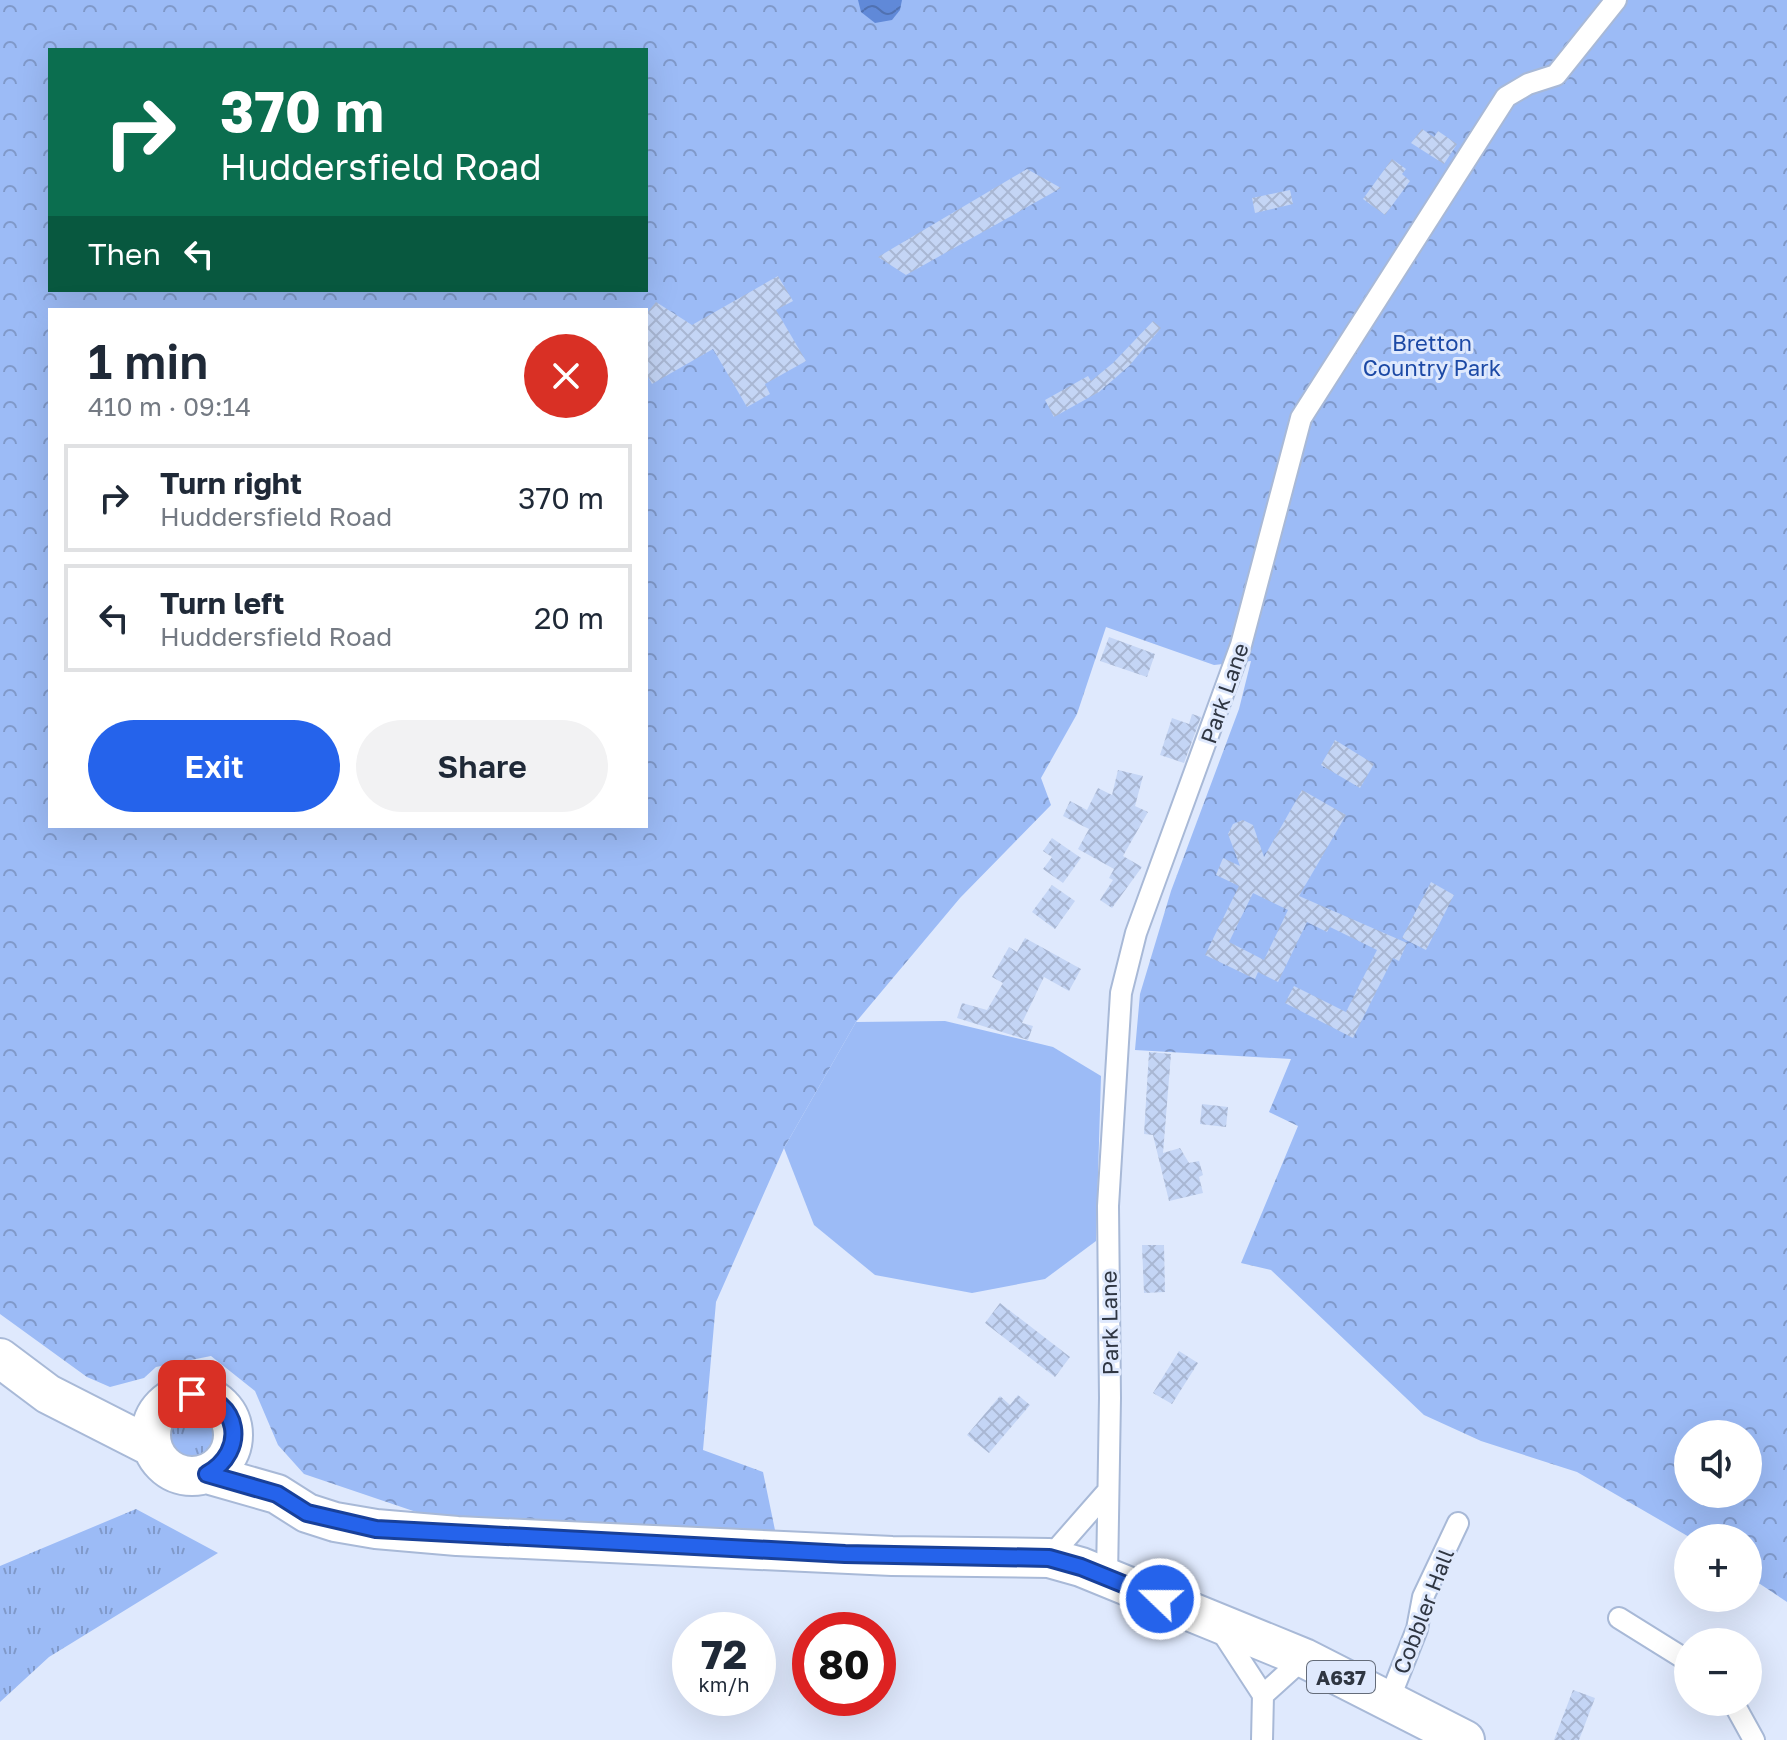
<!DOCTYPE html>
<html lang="en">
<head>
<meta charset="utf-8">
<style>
	body { margin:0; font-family:"Golos Text",sans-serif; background:#f2f2f3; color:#1f2937; height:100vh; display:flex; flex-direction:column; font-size:30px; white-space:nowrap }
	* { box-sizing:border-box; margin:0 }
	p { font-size:26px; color:#747a83 }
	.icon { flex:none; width:44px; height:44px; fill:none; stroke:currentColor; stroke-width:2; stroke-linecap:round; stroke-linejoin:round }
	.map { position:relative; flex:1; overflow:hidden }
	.side { position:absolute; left:48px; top:308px; width:600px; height:520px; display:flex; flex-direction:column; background:#fff; border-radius:0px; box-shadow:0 8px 32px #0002 }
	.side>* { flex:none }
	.top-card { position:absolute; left:48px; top:48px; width:600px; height:244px; border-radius:0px; box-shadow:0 8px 32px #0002; background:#0b6e4f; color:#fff; overflow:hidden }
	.buttons { position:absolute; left:1674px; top:1420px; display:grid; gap:16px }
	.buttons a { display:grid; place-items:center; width:88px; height:88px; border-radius:50%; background:#fff; box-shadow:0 8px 32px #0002; font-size:40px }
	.speed { position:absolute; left:672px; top:1612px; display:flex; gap:16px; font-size:40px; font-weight:700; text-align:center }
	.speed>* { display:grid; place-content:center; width:104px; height:104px; border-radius:50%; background:#fff; box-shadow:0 8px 32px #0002; line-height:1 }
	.speed small { font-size:20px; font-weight:400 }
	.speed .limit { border:12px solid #d22; background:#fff; color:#111 }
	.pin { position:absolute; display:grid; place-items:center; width:68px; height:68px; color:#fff; margin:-34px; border-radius:16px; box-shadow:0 4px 12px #0006 }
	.me { position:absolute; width:88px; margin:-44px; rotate:292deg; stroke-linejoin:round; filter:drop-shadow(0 0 6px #0008) }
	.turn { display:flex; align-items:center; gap:28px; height:168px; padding:0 40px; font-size:36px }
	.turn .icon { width:104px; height:104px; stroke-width:2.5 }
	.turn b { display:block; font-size:56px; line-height:68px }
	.then { display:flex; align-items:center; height:76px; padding:0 40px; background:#0003; gap:16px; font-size:30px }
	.round { display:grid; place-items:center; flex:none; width:84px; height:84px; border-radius:42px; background:#f2f2f3 }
	.head { display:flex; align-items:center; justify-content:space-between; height:136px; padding:0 40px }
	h1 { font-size:48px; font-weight:600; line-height:60px }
	.primary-button { display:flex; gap:16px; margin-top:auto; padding:16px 40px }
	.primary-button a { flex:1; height:92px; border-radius:48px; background:#2563eb; color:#fff; font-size:32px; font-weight:600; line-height:92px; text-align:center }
	.primary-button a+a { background:#f2f2f3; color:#1f2937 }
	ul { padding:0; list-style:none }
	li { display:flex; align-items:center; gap:24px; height:108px; margin:0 16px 12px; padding:0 24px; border:4px solid #e0e1e3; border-radius:0px }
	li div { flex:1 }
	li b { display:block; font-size:30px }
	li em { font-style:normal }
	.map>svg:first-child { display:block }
	.grass { fill:url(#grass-tufts) }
	.park { fill:url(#park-crowns); fill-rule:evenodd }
	.garden { fill:#9cbbf6 }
	.water { fill:url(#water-waves) }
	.building { fill:url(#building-cross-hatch); fill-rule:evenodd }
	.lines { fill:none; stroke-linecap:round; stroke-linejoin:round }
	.street-casing { stroke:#a8b9d7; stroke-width:24 }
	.highway-casing { stroke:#a8b9d7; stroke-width:42 }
	.street { stroke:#fff; stroke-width:20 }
	.highway { stroke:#fff; stroke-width:38 }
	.route-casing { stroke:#184099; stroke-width:20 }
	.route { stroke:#2563eb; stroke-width:14 }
	.labels { text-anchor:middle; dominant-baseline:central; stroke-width:6; stroke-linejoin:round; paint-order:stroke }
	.shield { fill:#dfe9fd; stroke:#646c7a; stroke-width:2 }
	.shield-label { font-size:20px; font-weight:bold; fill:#2f3642 }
	.park-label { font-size:22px; fill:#1c49a5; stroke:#dfe9fd }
	.street-label { font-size:22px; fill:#2f3642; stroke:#dfe9fd }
</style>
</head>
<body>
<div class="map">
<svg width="1787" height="1740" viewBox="0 0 1787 1740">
	<defs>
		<pattern id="grass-tufts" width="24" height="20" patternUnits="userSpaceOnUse" patternTransform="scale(2)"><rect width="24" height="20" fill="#9cbbf6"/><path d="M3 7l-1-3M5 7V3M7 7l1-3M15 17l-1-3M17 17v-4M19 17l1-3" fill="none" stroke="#8099c9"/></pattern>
		<pattern id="park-crowns" width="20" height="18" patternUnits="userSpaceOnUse" patternTransform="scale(2)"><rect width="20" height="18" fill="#9cbbf6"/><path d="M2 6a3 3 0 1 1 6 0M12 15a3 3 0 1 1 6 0" fill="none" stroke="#8099c9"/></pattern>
		<pattern id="water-waves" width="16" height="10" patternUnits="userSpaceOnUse" patternTransform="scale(2)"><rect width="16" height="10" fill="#6089d8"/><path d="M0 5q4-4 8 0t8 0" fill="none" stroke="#5071b1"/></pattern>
		<pattern id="building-cross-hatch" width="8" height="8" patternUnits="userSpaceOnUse" patternTransform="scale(2)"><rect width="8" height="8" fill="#c4d5f5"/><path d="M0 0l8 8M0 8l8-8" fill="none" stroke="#a9b7d3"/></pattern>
	</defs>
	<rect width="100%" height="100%" fill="#dfe9fd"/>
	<path class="grass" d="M167 1435a24 24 0 1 1 48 0a24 24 0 1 1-48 0Z
		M 136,1509 L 218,1553 L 49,1657 L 0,1702 L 0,1566 Z"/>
	<path class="park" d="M 0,0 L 1787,0 L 1787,1602 L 1748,1576 L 1748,1538 L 1691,1538 L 1577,1472 L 1481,1441 L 1424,1415 L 1271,1270 L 1241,1263 L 1298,1126 L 1269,1112 L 1291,1059 L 1135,1050 L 1140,994 L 1171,891 L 1239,709 L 1251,661 L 1214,665 L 1106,627 L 1077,714 L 1041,778 L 1051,805 L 960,898 L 856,1022 L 784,1148 L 716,1302 L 703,1450 L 763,1472 L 776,1535 L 431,1517 L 304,1474 L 278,1445 L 255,1391 L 211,1356 L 156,1367 L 144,1378 L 110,1387 L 87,1377 L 0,1314 ZM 50,50 L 646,50 L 646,290 L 50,290 ZM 50,310 L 646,310 L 646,826 L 50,826 ZM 1688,1434 L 1748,1434 L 1748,1494 L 1688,1494 Z"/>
	<path class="garden" d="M 945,1021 L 1053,1047 L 1101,1076 L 1096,1241 L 1045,1279 L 972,1293 L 875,1275 L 814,1225 L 784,1148 L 856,1022 Z"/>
	<path class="water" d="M 858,0 L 902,0 L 900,10 L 892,20 L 875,23 L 861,12 Z"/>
	<path class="building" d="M 1422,129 L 1434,137 L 1438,131 L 1457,144 L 1444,164 L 1411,143 Z
		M 1392,159 L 1406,169 L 1402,174 L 1410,181 L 1385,215 L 1363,199 Z
		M 1027,169 L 1061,188 L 906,275 L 878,257 Z
		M 1290,190 L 1293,204 L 1255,213 L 1252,198 Z
		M 778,276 L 793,301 L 776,310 L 806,361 L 765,384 L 770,394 L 747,407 L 713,349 L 652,384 L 646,373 L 646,314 L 656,302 L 692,325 Z
		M 1153,321 L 1161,328 L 1129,366 L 1099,392 L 1054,417 L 1045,400 L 1088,376 L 1091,381 L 1113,363 Z
		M 1109,637 L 1155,654 L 1147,677 L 1100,661 Z
		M 1192,714 L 1201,717 L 1184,763 L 1160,755 L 1172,718 L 1189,724 Z
		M 1335,740 L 1374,764 L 1360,788 L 1321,765 Z
		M 1118,770 L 1143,776 L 1135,806 L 1148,812 L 1123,856 L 1142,867 L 1112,908 L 1100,900 L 1113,880 L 1109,878 L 1114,869 L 1078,849 L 1089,829 L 1063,816 L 1070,801 L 1087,810 L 1098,788 L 1112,795 Z
		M 1302,790 L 1346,815 L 1299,896 L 1407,943 L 1399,961 L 1393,958 L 1353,1038 L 1285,1003 L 1294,986 L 1346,1012 L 1377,950 L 1330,927 L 1327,932 L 1307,922 L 1278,982 L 1258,972 L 1255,979 L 1205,955 L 1239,886 L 1216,875 L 1223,858 L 1240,866 L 1228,834 L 1233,824 L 1243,820 L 1253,825 L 1264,857 ZM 1253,893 L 1288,910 L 1264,960 L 1229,942 Z
		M 1052,838 L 1081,858 L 1063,883 L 1043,869 L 1052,857 L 1043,851 Z
		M 1431,882 L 1454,895 L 1426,950 L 1402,938 Z
		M 1052,885 L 1075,901 L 1055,929 L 1032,912 Z
		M 1025,938 L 1081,969 L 1069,991 L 1044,977 L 1022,1023 L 1033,1026 L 1028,1040 L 957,1018 L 962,1003 L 987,1010 L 1003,983 L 992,977 L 1009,947 L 1017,952 Z
		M 1149,1052 L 1171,1054 L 1163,1153 L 1180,1148 L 1189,1163 L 1199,1161 L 1203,1175 L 1199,1177 L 1203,1193 L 1169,1201 L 1153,1135 L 1144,1134 Z
		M 1202,1104 L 1228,1107 L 1226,1127 L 1200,1124 Z
		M 1142,1245 L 1164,1245 L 1165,1292 L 1144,1293 Z
		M 1000,1303 L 1070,1357 L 1055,1377 L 985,1323 Z
		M 1179,1351 L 1198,1363 L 1172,1404 L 1153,1393 Z
		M 1018,1395 L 1030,1405 L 989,1453 L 967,1435 L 1000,1396 L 1010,1405 Z
		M 1573,1690 L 1595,1698 L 1579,1740 L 1554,1740 Z"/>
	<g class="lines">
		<g class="street-casing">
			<path id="street" d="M 1049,1558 L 1106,1493
				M 1107,1577 L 1110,1398 L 1108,1206 L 1121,993 L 1136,933 L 1241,645 L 1301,418 L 1506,97 L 1528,84 L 1556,75 L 1616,0
				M 1619,1618 L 1688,1661
				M 1220,1629 L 1263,1695 L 1262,1740
				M 1263,1695 L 1304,1658
				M 1389,1700 L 1417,1629 L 1423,1597 L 1458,1523
				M 1733,1702 L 1754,1740"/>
		</g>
		<g class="highway-casing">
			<path id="highway" d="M 0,1358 L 48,1394 L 152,1447
				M151 1435a41 41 0 1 1 82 0a41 41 0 1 1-82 0Z
				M 207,1474 L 277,1494 L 307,1513 L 335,1522 L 376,1529 L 457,1536 L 892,1556 L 1049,1558 L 1081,1567 L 1304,1658 L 1465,1740"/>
		</g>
		<use href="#street" class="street"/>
		<use href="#highway" class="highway"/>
	</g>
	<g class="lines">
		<g class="route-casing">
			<path id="route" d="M 192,1394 C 240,1399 248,1451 207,1474 L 277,1494 L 307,1513 L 376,1529 L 845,1554 L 1049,1558 L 1081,1567 L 1160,1599"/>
		</g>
		<use href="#route" class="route"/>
	</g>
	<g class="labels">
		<rect class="shield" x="1307" y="1661" width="68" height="32" rx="6"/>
		<g class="shield-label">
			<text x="1341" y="1677">A637</text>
		</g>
		<g class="park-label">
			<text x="1432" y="342">Bretton<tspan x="1432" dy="25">Country Park</tspan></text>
		</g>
		<g class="street-label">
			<text transform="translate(1224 693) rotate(-71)">Park Lane</text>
			<text transform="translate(1109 1323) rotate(-91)">Park Lane</text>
			<text transform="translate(1423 1611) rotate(-69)">Cobbler Hall</text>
		</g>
	</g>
</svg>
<div class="buttons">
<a><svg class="icon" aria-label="sound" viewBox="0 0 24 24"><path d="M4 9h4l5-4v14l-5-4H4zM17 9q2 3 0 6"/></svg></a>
<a>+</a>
<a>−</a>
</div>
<div class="speed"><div>72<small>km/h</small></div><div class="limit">80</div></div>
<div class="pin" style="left:192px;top:1394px;background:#d93025"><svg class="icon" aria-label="arrive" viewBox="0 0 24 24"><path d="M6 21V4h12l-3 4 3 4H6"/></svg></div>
<svg class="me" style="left:1160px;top:1599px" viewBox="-20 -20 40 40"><circle r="17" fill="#2563eb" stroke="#fff" stroke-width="3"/><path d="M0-11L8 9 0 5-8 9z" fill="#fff"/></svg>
<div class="top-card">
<div class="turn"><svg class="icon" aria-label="right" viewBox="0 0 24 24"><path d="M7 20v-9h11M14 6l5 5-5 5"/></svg><div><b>370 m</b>Huddersfield Road</div></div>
<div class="then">Then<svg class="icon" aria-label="left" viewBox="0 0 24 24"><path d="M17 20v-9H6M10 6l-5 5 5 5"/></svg></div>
</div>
<section class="side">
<div class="head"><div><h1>1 min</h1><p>410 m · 09:14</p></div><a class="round" style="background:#d93025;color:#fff"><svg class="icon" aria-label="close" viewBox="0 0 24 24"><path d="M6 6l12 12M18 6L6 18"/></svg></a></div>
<ul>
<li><svg class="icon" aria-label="right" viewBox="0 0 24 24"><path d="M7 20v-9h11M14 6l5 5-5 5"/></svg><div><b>Turn right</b><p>Huddersfield Road</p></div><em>370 m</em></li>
<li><svg class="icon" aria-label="left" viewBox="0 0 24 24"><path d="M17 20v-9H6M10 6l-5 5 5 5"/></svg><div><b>Turn left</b><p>Huddersfield Road</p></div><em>20 m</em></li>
</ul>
<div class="primary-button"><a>Exit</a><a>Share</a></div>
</section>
</div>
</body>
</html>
